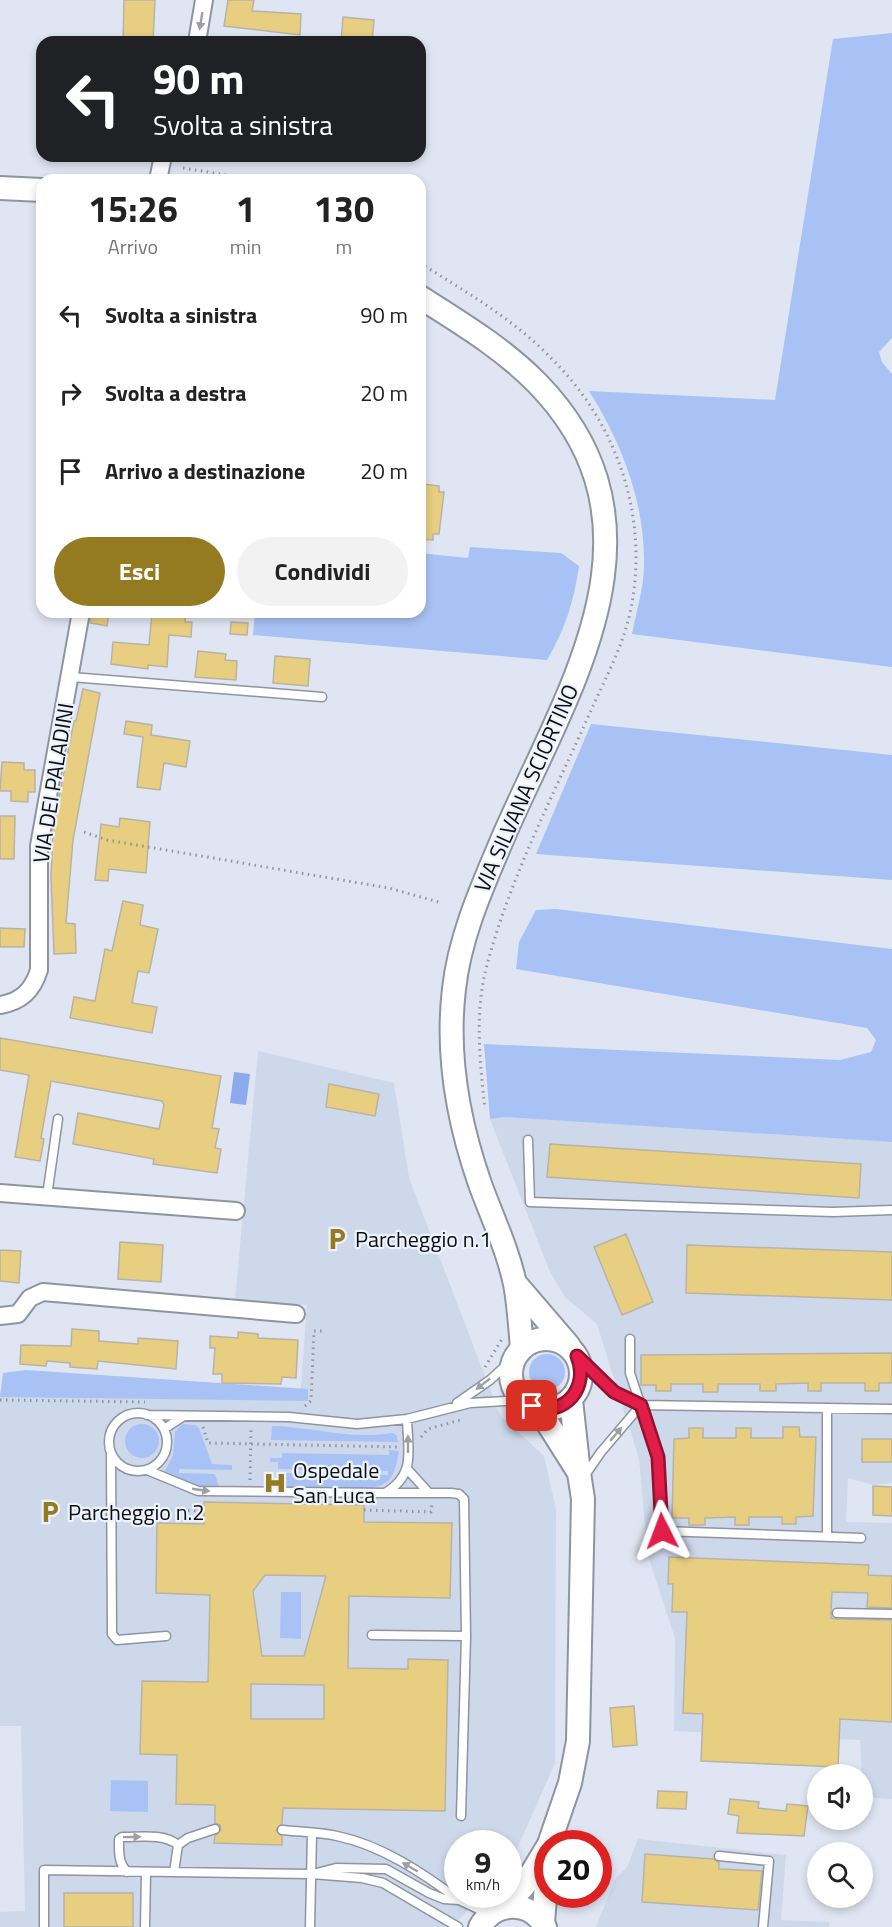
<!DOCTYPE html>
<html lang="it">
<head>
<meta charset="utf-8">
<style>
	body { margin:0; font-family:"Titillium Web",sans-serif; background:#f2f2f2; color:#222; height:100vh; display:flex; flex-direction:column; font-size:22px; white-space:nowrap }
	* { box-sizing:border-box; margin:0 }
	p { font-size:20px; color:#767676 }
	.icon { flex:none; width:33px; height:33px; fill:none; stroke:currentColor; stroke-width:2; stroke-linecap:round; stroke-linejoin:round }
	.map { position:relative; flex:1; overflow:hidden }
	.panel { position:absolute; left:36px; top:174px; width:390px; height:444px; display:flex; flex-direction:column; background:#fff; border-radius:18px; box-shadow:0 3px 9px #0003 }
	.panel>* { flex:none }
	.guide { position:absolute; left:36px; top:36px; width:390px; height:126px; border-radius:18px; box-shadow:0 3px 9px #0003; background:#202124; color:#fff; overflow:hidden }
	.tools { position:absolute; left:807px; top:1764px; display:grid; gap:12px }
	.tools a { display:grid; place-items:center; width:66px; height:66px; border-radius:50%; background:#fff; box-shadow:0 3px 9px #0003; font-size:30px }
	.speed { position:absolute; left:444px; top:1830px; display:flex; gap:12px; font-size:30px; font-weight:700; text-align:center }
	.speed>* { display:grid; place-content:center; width:78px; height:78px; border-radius:50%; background:#fff; box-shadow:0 3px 9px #0003; line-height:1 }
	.speed small { font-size:15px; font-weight:400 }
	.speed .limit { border:9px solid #d22; background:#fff; color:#111 }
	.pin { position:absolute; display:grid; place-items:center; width:51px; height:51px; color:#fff; margin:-26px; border-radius:12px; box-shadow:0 3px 9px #0006 }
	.me { position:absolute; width:66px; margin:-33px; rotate:357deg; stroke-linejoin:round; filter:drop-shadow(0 0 4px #0008) }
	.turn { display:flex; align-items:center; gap:21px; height:126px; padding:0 18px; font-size:27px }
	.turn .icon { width:78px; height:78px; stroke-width:2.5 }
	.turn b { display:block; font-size:42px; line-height:51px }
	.eta { display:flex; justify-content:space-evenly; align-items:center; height:102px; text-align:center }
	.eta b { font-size:36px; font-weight:700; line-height:42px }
	.button { display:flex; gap:12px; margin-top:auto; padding:12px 18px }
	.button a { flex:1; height:69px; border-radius:36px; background:#947a21; color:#fff; font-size:24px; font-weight:700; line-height:69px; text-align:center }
	.button a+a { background:#f2f2f2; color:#222 }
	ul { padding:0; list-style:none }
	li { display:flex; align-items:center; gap:18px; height:78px; padding:0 18px }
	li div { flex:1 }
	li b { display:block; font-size:22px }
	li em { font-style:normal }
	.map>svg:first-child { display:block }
	.built { fill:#ced8eb }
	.green { fill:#a9c2f5 }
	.water { fill:#8baaeb }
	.building { fill:#e8ce80; stroke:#b8b3a7; stroke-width:1.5; fill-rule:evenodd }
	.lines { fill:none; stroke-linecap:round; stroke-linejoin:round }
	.lane-casing { stroke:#8e94a0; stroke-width:11 }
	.street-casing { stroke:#8e94a0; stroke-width:20 }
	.secondary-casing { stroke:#8e94a0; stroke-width:26 }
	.path { stroke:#90949e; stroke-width:3; stroke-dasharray:1.5 4.5; stroke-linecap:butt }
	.lane { stroke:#fff; stroke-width:8 }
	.street { stroke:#fff; stroke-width:16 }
	.secondary { stroke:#fff; stroke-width:22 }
	.oneway { fill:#9e9fa0 }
	.route-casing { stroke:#92132f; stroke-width:15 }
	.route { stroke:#e11d48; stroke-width:10 }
	.labels { text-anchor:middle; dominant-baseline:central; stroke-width:4.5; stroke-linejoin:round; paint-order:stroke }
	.street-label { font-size:22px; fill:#0c0e12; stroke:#edf3fd }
	.poi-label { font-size:22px; fill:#0c0e12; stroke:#edf3fd; text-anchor:start }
</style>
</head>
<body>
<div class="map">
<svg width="892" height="1927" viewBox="0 0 892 1927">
	<rect width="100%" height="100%" fill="#dfe5f2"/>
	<path class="built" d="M 258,1051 L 394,1083 L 409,1178 L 500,1415 L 544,1456 L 556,1509 L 555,1763 L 509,1867 L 508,1844 L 458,1844 L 458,1894 L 482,1895 L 452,1927 L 0,1927 L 0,1912 L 25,1911 L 21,1726 L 0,1726 L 0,1391 L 300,1399 L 307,1305 L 235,1300 Z
		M 504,1117 L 892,1142 L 892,1483 L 873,1485 L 848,1478 L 846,1522 L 892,1523 L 892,1799 L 863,1797 L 860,1740 L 674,1731 L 675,1638 L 648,1556 L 639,1459 L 597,1324 L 565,1297 L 550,1272 L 490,1119 Z
		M 638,1839 L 786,1855 L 781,1920 L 830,1922 L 829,1927 L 596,1927 L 615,1879 L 627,1867 Z"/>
	<path class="green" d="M 892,33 L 892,338 L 879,352 L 882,362 L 892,374 L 892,667 L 632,634 C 636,612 644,588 644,565 C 645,503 622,443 589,391 L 775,400 L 833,39 Z
		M 470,547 L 561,553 L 579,566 C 574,601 565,630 547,660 L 253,635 L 255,612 L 420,612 L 420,553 L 468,558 Z
		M 591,724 L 892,755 L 892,880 L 536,854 Z
		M 556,909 L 892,949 L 892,1142 L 504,1117 L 490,1119 L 484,1044 L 840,1060 L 871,1052 L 876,1040 L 867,1028 L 516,969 L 519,942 L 536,910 Z
		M529 1372a18 18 0 1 1 36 0a18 18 0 1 1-36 0Z
		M 26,1370 L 308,1389 L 308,1401 L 0,1397 L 3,1373 Z
		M125 1441a17 17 0 1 1 34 0a17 17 0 1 1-34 0Z
		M 182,1424 L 195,1425 L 199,1428 L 212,1464 L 232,1465 L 232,1470 L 179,1469 L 179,1473 L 215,1474 L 219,1487 L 198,1486 L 165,1471 L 173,1455 L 175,1432 Z
		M 272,1426 C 315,1427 349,1440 393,1433 L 397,1436 L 398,1442 L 271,1440 Z
		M 389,1450 L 399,1451 C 397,1460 396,1474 388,1481 C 370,1497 303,1488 278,1488 L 278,1473 L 388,1475 L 388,1471 L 278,1469 L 278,1462 L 270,1462 L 270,1458 L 282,1458 L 282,1453 L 389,1455 Z
		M 281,1592 L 301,1592 L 301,1639 L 280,1638 Z
		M 111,1780 L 148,1781 L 148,1812 L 110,1811 Z"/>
	<path class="water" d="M 234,1072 L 250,1074 L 246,1105 L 230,1103 Z"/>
	<path class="building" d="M 124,0 L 155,0 L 153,42 L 123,42 Z
		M 228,0 L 254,0 L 252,11 L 301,14 L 300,35 L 224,26 Z
		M 343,17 L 374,20 L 372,42 L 341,42 Z
		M 422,484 L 439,486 L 439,492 L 444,492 L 439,534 L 433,534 L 433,540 L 420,539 Z
		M 91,612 L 109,612 L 107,626 L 90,623 Z
		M 152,612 L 186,612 L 185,622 L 192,622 L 191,637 L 169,635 L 167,667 L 148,665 L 148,669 L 111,664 L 113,642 L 149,645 Z
		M 231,622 L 248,623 L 247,635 L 230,634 Z
		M 198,651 L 226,654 L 225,660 L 237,661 L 236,680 L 195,677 Z
		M 275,656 L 310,659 L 308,686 L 273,683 Z
		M 83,689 L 100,693 L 73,840 L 66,923 L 75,924 L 76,953 L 54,954 L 51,878 L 53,828 L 74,721 L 76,721 Z
		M 126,721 L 152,725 L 151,735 L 190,741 L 186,767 L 164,763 L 160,790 L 137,787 L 143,737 L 124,734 Z
		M 2,762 L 24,763 L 24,770 L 35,770 L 35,792 L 28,792 L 28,802 L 11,801 L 11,791 L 0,791 Z
		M 0,816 L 15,816 L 14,859 L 0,859 Z
		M 120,818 L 150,822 L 146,873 L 109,869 L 108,881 L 95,880 L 101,824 L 119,827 Z
		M 123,901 L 143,905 L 140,925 L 158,929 L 149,973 L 138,971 L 132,1003 L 157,1007 L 152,1033 L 70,1018 L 74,997 L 95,1001 L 105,949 L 112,951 Z
		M 0,928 L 25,929 L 24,947 L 0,947 Z
		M 0,1038 L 221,1076 L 212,1128 L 219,1129 L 215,1148 L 221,1149 L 217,1173 L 153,1164 L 154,1159 L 73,1144 L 78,1113 L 159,1129 L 164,1105 L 162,1101 L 51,1081 L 41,1138 L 44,1139 L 40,1161 L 15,1157 L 29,1075 L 0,1070 Z
		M 329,1084 L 379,1094 L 375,1116 L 326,1107 Z
		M 550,1144 L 861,1164 L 859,1198 L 547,1177 Z
		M 626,1234 L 653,1302 L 622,1315 L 594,1247 Z
		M 120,1242 L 163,1245 L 161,1282 L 118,1279 Z
		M 687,1245 L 892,1252 L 892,1300 L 686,1293 Z
		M 0,1250 L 21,1251 L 19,1283 L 0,1281 Z
		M 72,1329 L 99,1331 L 99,1341 L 138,1344 L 138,1338 L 178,1341 L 176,1369 L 98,1361 L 97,1369 L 70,1367 L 70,1363 L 47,1361 L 46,1366 L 20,1364 L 21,1345 L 71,1346 Z
		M 238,1332 L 258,1334 L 258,1338 L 298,1340 L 296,1378 L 282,1377 L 281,1384 L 222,1383 L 222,1374 L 213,1374 L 215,1348 L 210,1348 L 210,1336 L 238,1338 Z
		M 892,1353 L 892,1383 L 879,1383 L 879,1391 L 865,1391 L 865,1383 L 821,1383 L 821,1391 L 808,1391 L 808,1383 L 776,1384 L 776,1391 L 760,1391 L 760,1384 L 718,1384 L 718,1392 L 703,1392 L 703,1384 L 671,1384 L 671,1391 L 656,1391 L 656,1385 L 641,1385 L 641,1355 Z
		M 783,1427 L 799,1427 L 800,1437 L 816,1437 L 813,1516 L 796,1517 L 796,1524 L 782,1524 L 782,1517 L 749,1517 L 749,1525 L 735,1525 L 735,1517 L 705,1518 L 705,1525 L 689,1525 L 689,1518 L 672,1518 L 674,1439 L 689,1438 L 689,1428 L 703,1428 L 703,1438 L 736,1438 L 736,1428 L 751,1428 L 751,1438 L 783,1438 Z
		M 862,1439 L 892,1439 L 892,1462 L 862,1462 Z
		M 873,1486 L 892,1487 L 892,1516 L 873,1515 Z
		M 204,1502 L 364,1505 L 364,1522 L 452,1523 L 450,1598 L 349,1596 L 348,1668 L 408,1669 L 408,1659 L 448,1660 L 445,1811 L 283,1808 L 282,1824 L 276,1830 L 282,1836 L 282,1845 L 214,1843 L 215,1836 L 221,1830 L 220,1825 L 215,1823 L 215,1805 L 176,1804 L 177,1755 L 140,1754 L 142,1681 L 208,1682 L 210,1595 L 156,1593 L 157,1523 L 204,1524 ZM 265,1575 L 326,1576 L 304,1656 L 262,1656 L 253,1591 ZM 251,1684 L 324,1685 L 324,1719 L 251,1719 Z
		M 669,1557 L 869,1565 L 868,1575 L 892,1576 L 892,1608 L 867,1607 L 868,1593 L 832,1592 L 831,1613 L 831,1618 L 837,1619 L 892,1620 L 892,1722 L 840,1719 L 838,1767 L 701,1761 L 703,1714 L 683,1713 L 687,1612 L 672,1612 L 673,1584 L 668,1584 Z
		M 634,1706 L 637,1745 L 613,1747 L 610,1708 Z
		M 658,1791 L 687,1792 L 686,1809 L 657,1808 Z
		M 730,1799 L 759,1802 L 758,1808 L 786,1811 L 787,1804 L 808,1806 L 804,1836 L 737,1833 L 739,1816 L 728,1814 Z
		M 645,1854 L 713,1859 L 719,1862 L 719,1869 L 762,1871 L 758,1910 L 642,1902 Z
		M 64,1893 L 133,1893 L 133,1927 L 64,1927 Z"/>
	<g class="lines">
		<g class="lane-casing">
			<path id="lane" d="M 71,677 L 322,697
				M 528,1140 L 530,1202 L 833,1212 L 892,1210
				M 47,1196 L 58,1119
				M 630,1339 L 630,1373 L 658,1457 L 661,1531 L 861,1538
				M 577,1356 L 614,1392 L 641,1405 L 601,1452 L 583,1478
				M 457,1403 L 490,1380 L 515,1357
				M 641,1405 L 892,1409
				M109 1442a29 29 0 1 1 58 0a29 29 0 1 1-58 0Z
				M 147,1415 L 289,1417 L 357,1424 L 407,1419 L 470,1403 L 523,1400
				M 164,1429 L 184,1416
				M 111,1453 L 112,1634 L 117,1640 L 166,1636
				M 147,1470 L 198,1491 L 385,1493 C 416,1475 408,1451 407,1419
				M 408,1470 L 428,1492
				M 385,1493 L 451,1493 L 459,1494 L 464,1499 L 466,1636 L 461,1816
				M 827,1536 L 827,1408
				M 837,1613 L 892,1614
				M 372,1635 L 466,1636
				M 282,1830 C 300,1832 319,1832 337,1836 C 381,1845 423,1873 459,1900
				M 719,1856 L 769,1861 L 763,1927
				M 127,1872 C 118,1862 119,1852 119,1839 L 122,1837 C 140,1837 164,1833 178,1845
				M 174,1872 L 178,1845 L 188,1838 L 215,1829
				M 313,1874 L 336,1868 L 386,1869 L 429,1893 L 444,1899 L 459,1900 L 489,1914
				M 44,1927 L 44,1870 L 312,1874 L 362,1878 L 383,1883 L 458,1927
				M 145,1927 L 146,1872
				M 310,1927 L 312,1833"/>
		</g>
		<g class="street-casing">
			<path id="street" d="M 197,42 L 204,0
				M 158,180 L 163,156
				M 0,1005 C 21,1002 33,990 39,970 L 39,846 L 81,612
				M 0,1193 L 236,1211
				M 0,1316 L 18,1314 L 30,1298 L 43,1292 L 296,1314"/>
		</g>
		<g class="secondary-casing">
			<path id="secondary" d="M 0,188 L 42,190
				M 420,297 C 461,323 504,349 538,384 C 676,527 569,687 505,833 C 484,883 460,934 454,989 C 446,1056 458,1121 480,1184 C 492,1217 508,1250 515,1284 C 519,1305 520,1327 522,1348
				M 515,1283 L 569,1346
				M511 1374a35 35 0 1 1 70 0a35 35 0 1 1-70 0Z
				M 571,1400 L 578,1464
				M 538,1408 L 579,1473 L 583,1499 L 578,1741 L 570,1783 L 549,1844
				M 506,1906 L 524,1886 L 548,1846
				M 543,1923 L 548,1858
				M 480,1927 C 495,1900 531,1900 545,1927"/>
		</g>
		<path class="path" d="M 183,168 L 258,180
			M 420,263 C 466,292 515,320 553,360 C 619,426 650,521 630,613 C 622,649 603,683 588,717 C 551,800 507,884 485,973 C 475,1016 480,1065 485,1109
			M 84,832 L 107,840 L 389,888 L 442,903
			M 485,1367 L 502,1339
			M 0,1400 L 145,1402
			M 305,1406 L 311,1401 L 314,1331 L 324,1331
			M 509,1413 L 522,1419
			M 203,1427 L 208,1443 L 398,1447
			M 421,1437 L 428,1429 L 460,1420
			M 250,1480 L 251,1427
			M 90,1509 L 100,1509
			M 122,1509 L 204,1511
			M 364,1510 L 431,1512 L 432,1504"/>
		<use href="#lane" class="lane"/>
		<use href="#street" class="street"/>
		<use href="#secondary" class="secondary"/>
	</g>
	<defs><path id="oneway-solid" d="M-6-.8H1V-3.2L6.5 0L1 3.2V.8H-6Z" transform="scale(1.5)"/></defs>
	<g class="oneway">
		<use href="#oneway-solid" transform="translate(201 21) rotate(99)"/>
		<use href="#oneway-solid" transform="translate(483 1384) rotate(142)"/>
		<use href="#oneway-solid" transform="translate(616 1434) rotate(-50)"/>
		<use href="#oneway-solid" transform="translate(408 1444) rotate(-90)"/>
		<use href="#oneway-solid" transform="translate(201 1490) rotate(8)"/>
		<use href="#oneway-solid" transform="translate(132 1837) rotate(-1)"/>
		<use href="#oneway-solid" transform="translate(410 1867) rotate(-150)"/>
	</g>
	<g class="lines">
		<g class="route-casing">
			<path id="route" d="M 532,1406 C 565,1418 590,1387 577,1356 L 614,1392 L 641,1405 L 658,1457 L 662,1531"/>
		</g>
		<use href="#route" class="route"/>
	</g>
	<defs>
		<g id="parking-bare" transform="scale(1.8)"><path d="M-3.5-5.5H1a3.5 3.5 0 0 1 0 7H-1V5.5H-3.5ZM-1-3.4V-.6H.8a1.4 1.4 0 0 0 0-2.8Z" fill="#947a21" stroke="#edf3fd" stroke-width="2.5" paint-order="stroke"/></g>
		<g id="hospital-bare" transform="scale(1.8)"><path d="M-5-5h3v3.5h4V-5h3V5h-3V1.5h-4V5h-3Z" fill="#947a21" stroke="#edf3fd" stroke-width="2.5" paint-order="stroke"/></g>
	</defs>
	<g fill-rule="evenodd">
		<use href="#parking-bare" x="337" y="1239"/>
		<use href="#hospital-bare" x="275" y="1483"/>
		<use href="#parking-bare" x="50" y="1512"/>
	</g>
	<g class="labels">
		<g class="street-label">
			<text transform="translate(53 783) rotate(-81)">VIA DEI PALADINI</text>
			<text transform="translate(526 788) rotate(-66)">VIA SILVANA SCIORTINO</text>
		</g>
		<g class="poi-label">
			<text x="355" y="1239">Parcheggio n.1</text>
			<text x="293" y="1470">Ospedale<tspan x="293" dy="25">San Luca</tspan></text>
			<text x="68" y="1512">Parcheggio n.2</text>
		</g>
	</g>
</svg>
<div class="tools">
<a><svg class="icon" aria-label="sound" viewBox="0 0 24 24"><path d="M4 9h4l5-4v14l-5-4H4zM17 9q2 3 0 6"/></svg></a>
<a><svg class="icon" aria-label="search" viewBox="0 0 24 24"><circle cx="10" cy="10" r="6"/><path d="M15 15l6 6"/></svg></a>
</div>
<div class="speed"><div>9<small>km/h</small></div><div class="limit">20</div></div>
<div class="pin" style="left:532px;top:1406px;background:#d93025"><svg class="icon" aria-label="arrive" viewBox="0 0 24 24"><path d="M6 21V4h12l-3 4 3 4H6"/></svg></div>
<svg class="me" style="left:662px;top:1531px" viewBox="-20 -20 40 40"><path d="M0-17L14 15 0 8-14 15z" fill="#e11d48" stroke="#fff" stroke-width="4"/></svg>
<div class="guide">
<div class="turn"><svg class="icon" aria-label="left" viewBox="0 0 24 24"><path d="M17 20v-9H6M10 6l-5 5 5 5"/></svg><div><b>90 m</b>Svolta a sinistra</div></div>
</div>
<section class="panel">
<div class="eta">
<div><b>15:26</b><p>Arrivo</p></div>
<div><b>1</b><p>min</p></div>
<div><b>130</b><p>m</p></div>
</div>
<ul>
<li><svg class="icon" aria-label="left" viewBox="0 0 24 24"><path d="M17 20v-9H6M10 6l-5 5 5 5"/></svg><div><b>Svolta a sinistra</b></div><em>90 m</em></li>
<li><svg class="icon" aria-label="right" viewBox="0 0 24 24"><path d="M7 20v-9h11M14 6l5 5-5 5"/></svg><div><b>Svolta a destra</b></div><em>20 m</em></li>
<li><svg class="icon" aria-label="arrive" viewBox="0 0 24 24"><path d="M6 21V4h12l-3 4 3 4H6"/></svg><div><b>Arrivo a destinazione</b></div><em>20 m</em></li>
</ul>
<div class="button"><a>Esci</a><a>Condividi</a></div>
</section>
</div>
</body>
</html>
